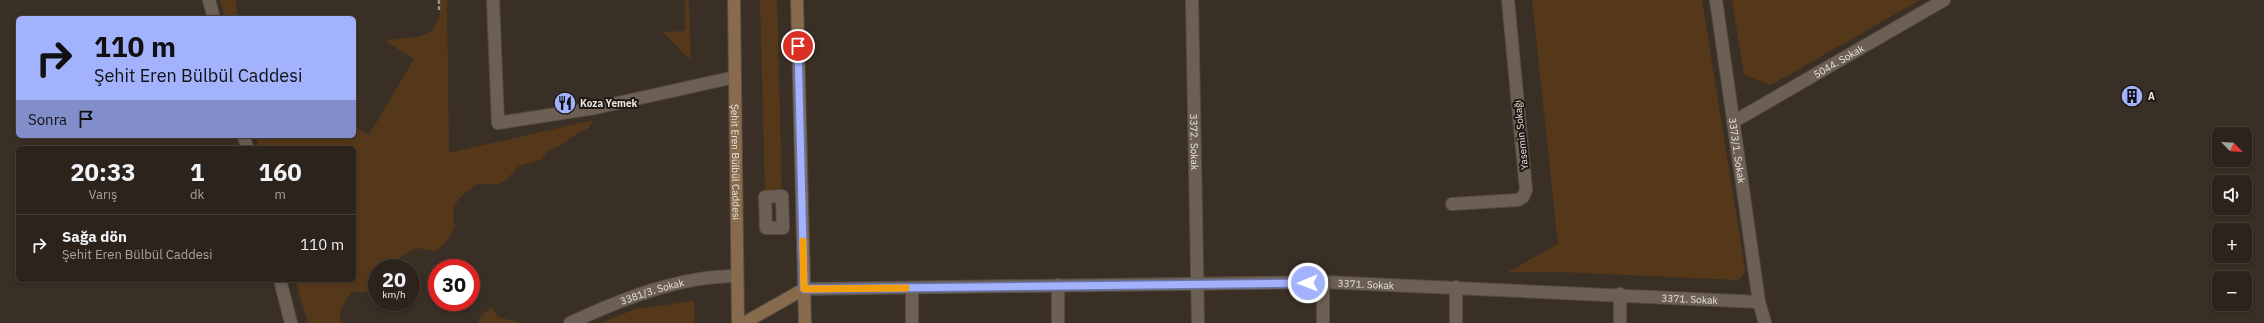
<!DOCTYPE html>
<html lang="tr">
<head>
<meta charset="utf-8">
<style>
	body { margin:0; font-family:"IBM Plex Sans",sans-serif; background:#342b25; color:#f1f3f6; height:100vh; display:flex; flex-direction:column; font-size:15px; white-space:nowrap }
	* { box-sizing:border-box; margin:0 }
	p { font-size:13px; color:#a6a4a3 }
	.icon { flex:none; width:22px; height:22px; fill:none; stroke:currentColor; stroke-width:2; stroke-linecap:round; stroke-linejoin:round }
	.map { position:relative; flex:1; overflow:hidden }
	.sheet { position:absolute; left:16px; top:146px; width:340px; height:136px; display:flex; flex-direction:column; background:#2c231c; border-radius:6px; box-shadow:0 2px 6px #0003,0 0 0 1px #48403b }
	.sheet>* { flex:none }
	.guide { position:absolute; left:16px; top:16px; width:340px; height:122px; border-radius:6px; box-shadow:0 2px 6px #0003,0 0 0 1px #48403b; background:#a2b2fd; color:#111; overflow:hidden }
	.needle { width:26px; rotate:115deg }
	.tools { position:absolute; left:2212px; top:127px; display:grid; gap:8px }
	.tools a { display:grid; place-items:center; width:40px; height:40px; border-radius:6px; background:#2c231c; box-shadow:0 2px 6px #0003,0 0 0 1px #48403b; font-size:20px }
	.speed { position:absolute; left:368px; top:259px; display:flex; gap:8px; font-size:20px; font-weight:700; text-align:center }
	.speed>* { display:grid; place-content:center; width:52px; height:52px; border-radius:50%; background:#2c231c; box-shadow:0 2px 6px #0003,0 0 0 1px #48403b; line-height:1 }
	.speed small { font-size:10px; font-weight:400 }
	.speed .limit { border:6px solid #d22; background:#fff; color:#111 }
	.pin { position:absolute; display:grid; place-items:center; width:34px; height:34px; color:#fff; margin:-17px; border:2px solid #fff; border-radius:50%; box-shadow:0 1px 4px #0007 }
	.me { position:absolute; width:44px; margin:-22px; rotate:269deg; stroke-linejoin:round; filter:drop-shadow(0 0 3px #0008) }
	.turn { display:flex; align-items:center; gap:14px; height:84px; padding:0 12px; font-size:18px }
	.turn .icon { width:52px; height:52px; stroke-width:2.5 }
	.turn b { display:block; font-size:28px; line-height:34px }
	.then { display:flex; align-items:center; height:38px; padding:0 12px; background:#0003; gap:8px; font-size:15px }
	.eta { display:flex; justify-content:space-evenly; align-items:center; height:68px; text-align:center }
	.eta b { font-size:24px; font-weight:700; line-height:28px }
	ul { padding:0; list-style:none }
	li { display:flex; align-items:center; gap:12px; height:60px; padding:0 12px; border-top:1px solid #48403b }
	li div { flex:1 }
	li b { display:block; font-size:15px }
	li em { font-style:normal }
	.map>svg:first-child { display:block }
	.green { fill:#55381a }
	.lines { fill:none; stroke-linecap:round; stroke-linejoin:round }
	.service-casing { stroke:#564c43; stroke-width:14 }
	.pedestrian-casing { stroke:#564c43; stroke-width:14 }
	.minor-casing { stroke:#564c43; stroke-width:14 }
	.secondary-casing { stroke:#564c43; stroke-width:14 }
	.path { stroke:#999087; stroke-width:2.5; stroke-dasharray:4 2; stroke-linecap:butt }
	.service { stroke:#6c6055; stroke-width:12 }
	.pedestrian { stroke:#6c6055; stroke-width:12 }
	.minor { stroke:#6c6055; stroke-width:12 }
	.secondary { stroke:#886b4d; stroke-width:12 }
	.route-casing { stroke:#6974a4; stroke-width:10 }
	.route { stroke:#a2b2fd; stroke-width:7 }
	.slow { stroke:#f59e0b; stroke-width:7 }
	.labels { text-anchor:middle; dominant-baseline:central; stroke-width:4; stroke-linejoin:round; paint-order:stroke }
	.street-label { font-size:10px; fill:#ebe4dd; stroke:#1d1813 }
	.poi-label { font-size:10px; font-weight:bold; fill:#ebe4dd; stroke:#1d1813; text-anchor:start }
</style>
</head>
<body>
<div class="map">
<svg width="2264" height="323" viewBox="0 0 2264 323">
	<rect width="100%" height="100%" fill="#3a2f25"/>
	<path class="green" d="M 220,0 L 235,0 L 238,18 L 225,18 Z
		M 441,0 L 447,0 L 449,153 L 593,120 L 589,128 L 579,132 L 561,145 L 549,150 L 540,160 L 519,166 L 506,180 L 499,184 L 477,184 L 464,194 L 455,204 L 453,217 L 455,226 L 451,235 L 440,248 L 433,251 L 418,248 L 408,252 L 400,258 L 396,268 L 377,268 L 377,279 L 368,292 L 351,292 L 340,311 L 341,323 L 308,323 L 295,280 L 354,280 L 354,148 L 259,148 L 256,136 L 354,136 L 354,126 L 369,135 L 414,59 L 385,41 C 417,33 439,46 441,0 Z
		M 685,0 L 689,0 L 691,61 L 663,32 L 685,31 Z
		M 760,0 L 777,0 L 782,196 L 765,192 Z
		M 1532,0 L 1702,0 L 1745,270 L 1742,277 L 1737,280 L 1561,272 L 1508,272 L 1558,244 Z
		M 1732,0 L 1920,0 L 1771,85 L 1744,75 Z
		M 694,301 L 695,323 L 601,323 L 635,309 Z
		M 491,307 L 498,317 L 523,323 L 478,323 L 481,316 Z"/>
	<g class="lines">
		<g class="service-casing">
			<path id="service" d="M 493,0 L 498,123 L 595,108 L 735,77"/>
		</g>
		<g class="pedestrian-casing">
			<path id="pedestrian" d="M 782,196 L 783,228 L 766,228 L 765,197 Z"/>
		</g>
		<g class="minor-casing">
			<g id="minor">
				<path d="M 209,0 L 214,18"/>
				<path id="s1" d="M 1192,0 L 1198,323"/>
				<path id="s2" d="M 1716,0 L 1759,302 L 1765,323"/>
				<path id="s3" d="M 1733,122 L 1944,0"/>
				<path d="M 244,136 L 247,148"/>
				<path d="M 1452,204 L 1518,200 L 1523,197 L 1526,190 L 1508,0"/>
				<path d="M 280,280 L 291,323"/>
				<path d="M 1323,282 L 1323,323"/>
				<path d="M 1058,285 L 1058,323"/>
				<path id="s4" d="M 804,289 L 1323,282 L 1759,302"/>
				<path id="s5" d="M 570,323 C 622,299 679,276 737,276"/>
				<path d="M 912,323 L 912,288"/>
				<path d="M 1456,323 L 1456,287"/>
				<path d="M 1620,323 L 1620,294"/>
			</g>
		</g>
		<g class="secondary-casing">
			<g id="secondary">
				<path id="s6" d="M 734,0 L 738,323"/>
				<path d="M 797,0 L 805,323"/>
				<path d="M 744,323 L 804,289"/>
			</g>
		</g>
		<path class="path" d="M 439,0 L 439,11"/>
		<use href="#service" class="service"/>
		<use href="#pedestrian" class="pedestrian"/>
		<use href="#minor" class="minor"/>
		<use href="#secondary" class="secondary"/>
	</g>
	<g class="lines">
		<g class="route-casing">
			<path id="route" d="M 798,46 L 804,289 L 1308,283"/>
		</g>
		<use href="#route" class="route"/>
		<path class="slow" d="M 803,241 L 804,289 L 906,288"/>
	</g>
	<defs>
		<g id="building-disc" transform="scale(1.15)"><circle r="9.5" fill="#a2b2fd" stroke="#1d1813"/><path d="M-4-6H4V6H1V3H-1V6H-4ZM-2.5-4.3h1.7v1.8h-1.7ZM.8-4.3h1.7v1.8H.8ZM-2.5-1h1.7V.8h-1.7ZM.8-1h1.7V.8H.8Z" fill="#111"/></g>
		<g id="restaurant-disc" transform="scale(1.15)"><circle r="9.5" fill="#a2b2fd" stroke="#1d1813"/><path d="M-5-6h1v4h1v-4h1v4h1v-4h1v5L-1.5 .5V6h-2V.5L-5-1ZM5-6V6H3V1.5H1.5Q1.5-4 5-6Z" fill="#111"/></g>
	</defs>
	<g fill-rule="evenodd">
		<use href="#building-disc" x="2132" y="96"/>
		<use href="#restaurant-disc" x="565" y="103"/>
	</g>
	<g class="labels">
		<g class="street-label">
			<text stroke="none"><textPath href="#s3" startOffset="122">5044. Sokak</textPath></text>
			<text transform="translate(1521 135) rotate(-96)">Yasemin Sokağı</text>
			<text stroke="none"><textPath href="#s1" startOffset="142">3372. Sokak</textPath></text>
			<text stroke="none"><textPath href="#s2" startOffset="152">3373/1. Sokak</textPath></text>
			<text stroke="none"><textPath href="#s6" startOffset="162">Şehit Eren Bülbül Caddesi</textPath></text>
			<text stroke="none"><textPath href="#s4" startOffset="562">3371. Sokak</textPath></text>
			<text stroke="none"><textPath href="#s5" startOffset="88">3381/3. Sokak</textPath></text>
			<text stroke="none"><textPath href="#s4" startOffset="886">3371. Sokak</textPath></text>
		</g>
		<g class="poi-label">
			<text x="2148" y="96">A</text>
			<text x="580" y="103">Koza Yemek</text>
		</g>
	</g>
</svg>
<div class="tools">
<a><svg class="needle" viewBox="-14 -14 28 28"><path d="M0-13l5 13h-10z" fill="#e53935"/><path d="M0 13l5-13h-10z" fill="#a6a4a3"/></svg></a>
<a><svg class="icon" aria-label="sound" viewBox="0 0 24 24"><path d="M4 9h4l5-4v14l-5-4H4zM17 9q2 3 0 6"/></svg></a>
<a>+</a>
<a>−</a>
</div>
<div class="speed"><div>20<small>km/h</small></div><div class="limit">30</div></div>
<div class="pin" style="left:798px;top:46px;background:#d93025"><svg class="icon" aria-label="arrive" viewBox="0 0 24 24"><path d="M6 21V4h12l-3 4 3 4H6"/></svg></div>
<svg class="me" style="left:1308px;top:283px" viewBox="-20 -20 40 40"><circle r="17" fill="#a2b2fd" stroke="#fff" stroke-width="3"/><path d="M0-11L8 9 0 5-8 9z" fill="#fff"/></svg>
<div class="guide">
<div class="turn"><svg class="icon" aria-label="right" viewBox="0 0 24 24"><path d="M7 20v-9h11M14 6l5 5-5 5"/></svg><div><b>110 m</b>Şehit Eren Bülbül Caddesi</div></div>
<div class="then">Sonra<svg class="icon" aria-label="arrive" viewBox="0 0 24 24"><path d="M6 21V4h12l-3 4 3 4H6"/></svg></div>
</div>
<section class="sheet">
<div class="eta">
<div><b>20:33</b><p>Varış</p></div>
<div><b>1</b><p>dk</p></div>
<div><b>160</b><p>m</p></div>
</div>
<ul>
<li><svg class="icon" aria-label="right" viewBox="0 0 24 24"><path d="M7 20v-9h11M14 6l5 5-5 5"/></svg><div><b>Sağa dön</b><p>Şehit Eren Bülbül Caddesi</p></div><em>110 m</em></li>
</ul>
</section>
</div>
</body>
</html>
